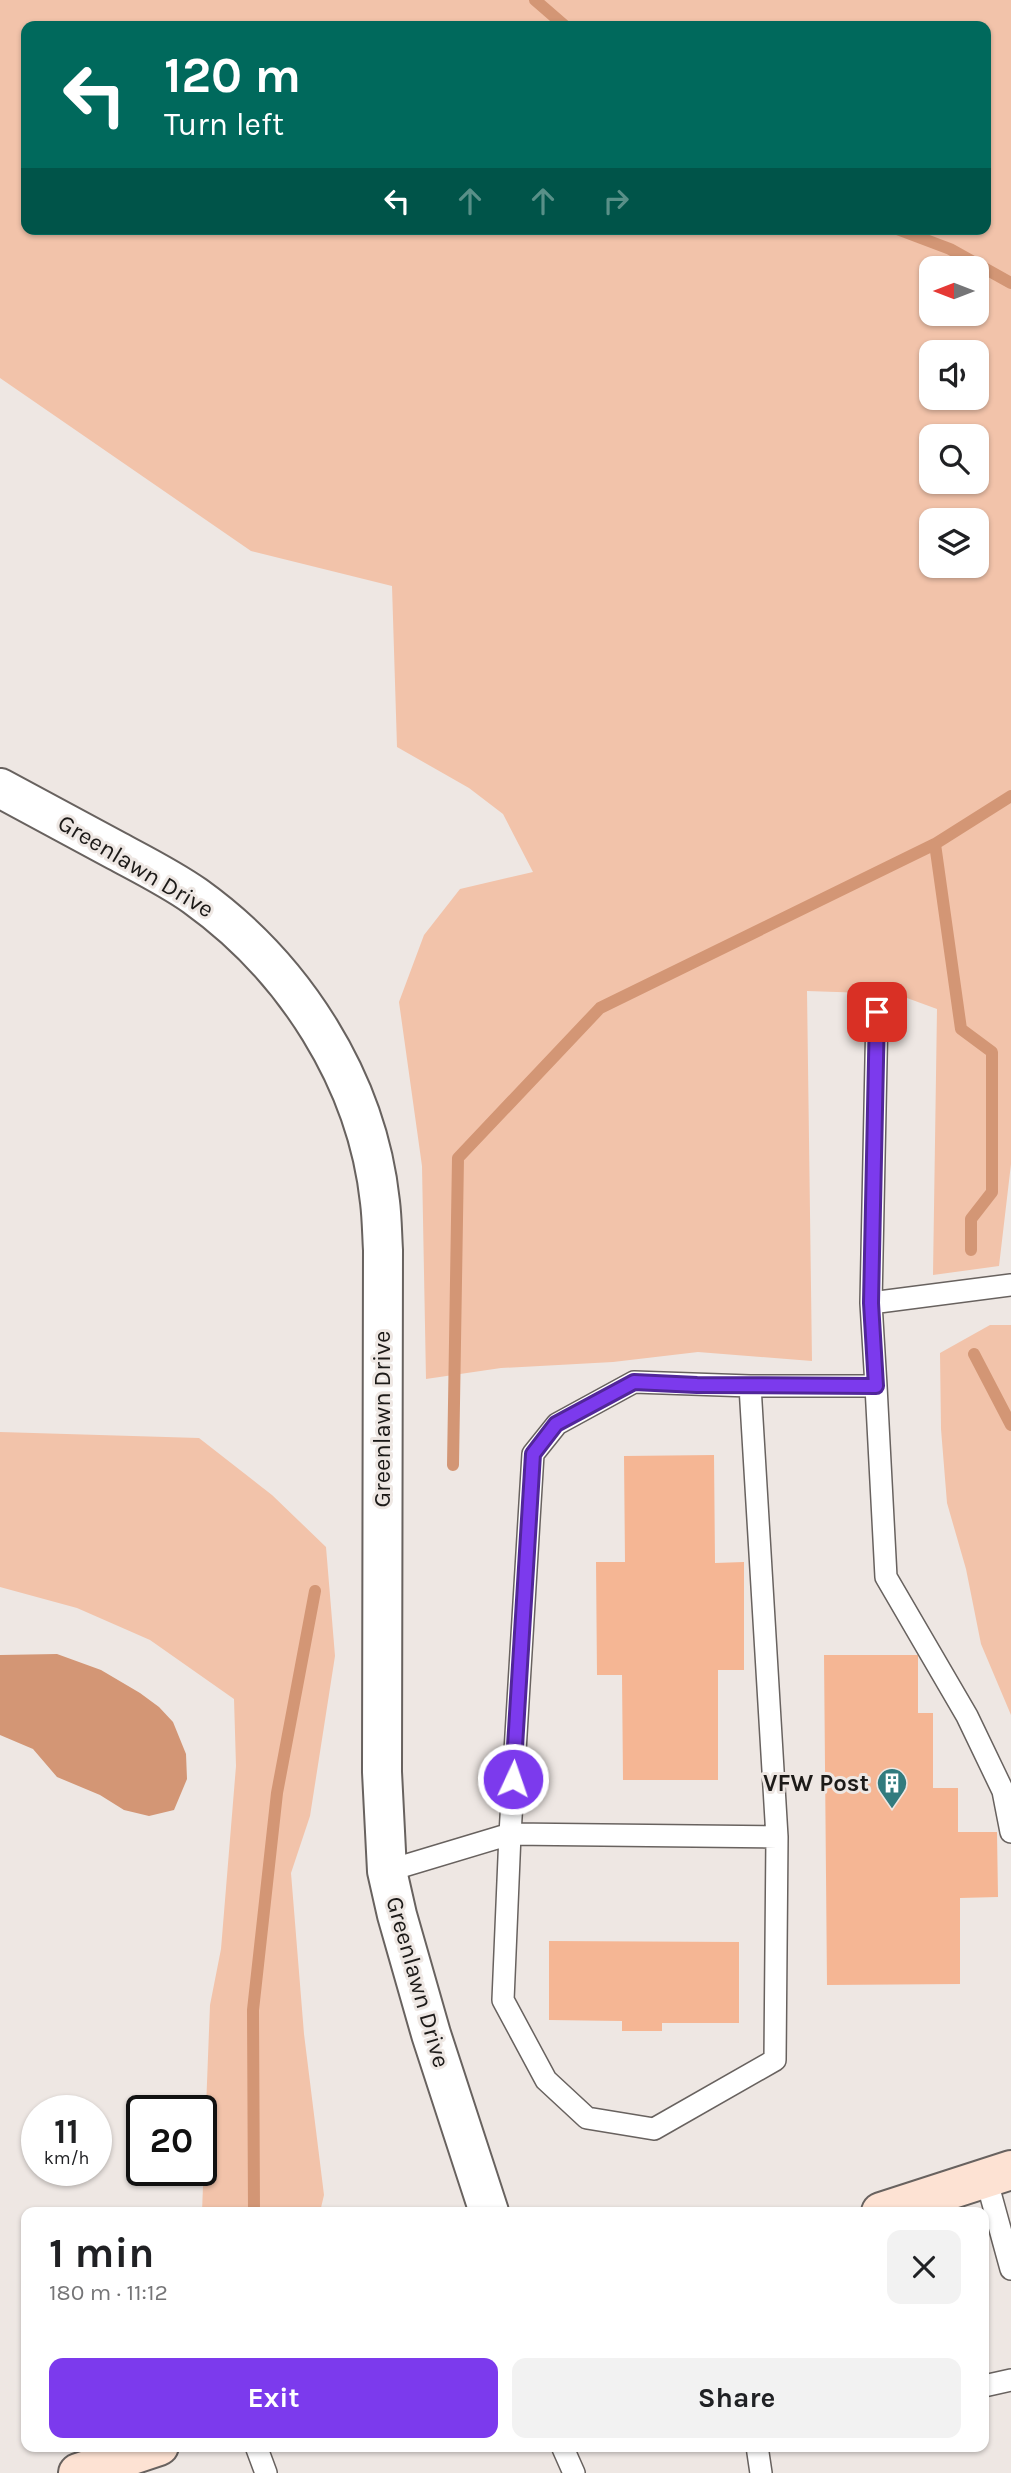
<!DOCTYPE html>
<html lang="en">
<head>
<meta charset="utf-8">
<style>
	body { margin:0; font-family:Karla,sans-serif; background:#f2f2f2; color:#202124; height:100vh; display:flex; flex-direction:column; font-size:26px; white-space:nowrap }
	* { box-sizing:border-box; margin:0 }
	p { font-size:23px; color:#757577 }
	.icon { flex:none; width:38px; height:38px; fill:none; stroke:currentColor; stroke-width:2; stroke-linecap:round; stroke-linejoin:round }
	.map { position:relative; flex:1; overflow:hidden }
	.details { position:absolute; left:21px; top:2207px; width:968px; height:245px; display:flex; flex-direction:column; background:#fff; border-radius:14px; box-shadow:0 2px 5px #0004 }
	.details>* { flex:none }
	.banner { position:absolute; left:21px; top:21px; width:970px; height:214px; border-radius:14px; box-shadow:0 2px 5px #0004; background:#00695c; color:#fff; overflow:hidden }
	.needle { width:46px; rotate:270deg }
	.tools { position:absolute; left:919px; top:256px; display:grid; gap:14px }
	.tools a { display:grid; place-items:center; width:70px; height:70px; border-radius:14px; background:#fff; box-shadow:0 2px 5px #0004; font-size:35px }
	.speed { position:absolute; left:21px; top:2095px; display:flex; gap:14px; font-size:35px; font-weight:700; text-align:center }
	.speed>* { display:grid; place-content:center; width:91px; height:91px; border-radius:50%; background:#fff; box-shadow:0 2px 5px #0004; line-height:1 }
	.speed small { font-size:18px; font-weight:400 }
	.speed .limit { border:4px solid #111; border-radius:10px; background:#fff; color:#111 }
	.pin { position:absolute; display:grid; place-items:center; width:60px; height:60px; color:#fff; margin:-30px; border-radius:14px; box-shadow:0 4px 10px #0006 }
	.me { position:absolute; width:77px; margin:-38px; rotate:3deg; stroke-linejoin:round; filter:drop-shadow(0 0 5px #0008) }
	.turn { display:flex; align-items:center; gap:24px; height:147px; padding:0 28px; font-size:32px }
	.turn .icon { width:91px; height:91px; stroke-width:2.5 }
	.turn b { display:block; font-size:49px; line-height:60px }
	.lanes { display:flex; align-items:center; height:66px; padding:0 28px; background:#0003; justify-content:center; gap:35px; direction:ltr }
	.lanes .off { opacity:.35 }
	.round { display:grid; place-items:center; flex:none; width:74px; height:74px; border-radius:14px; background:#f2f2f2 }
	.head { display:flex; align-items:center; justify-content:space-between; height:119px; padding:0 28px }
	h1 { font-size:42px; font-weight:700; line-height:52px }
	.action { display:flex; gap:14px; margin-top:auto; padding:14px 28px }
	.action a { flex:1; height:80px; border-radius:14px; background:#7c3aed; color:#fff; font-size:28px; font-weight:700; line-height:80px; text-align:center }
	.action a+a { background:#f2f2f2; color:#202124 }
	.map>svg:first-child { display:block }
	.green { fill:#f2c3aa; fill-rule:evenodd }
	.water { fill:#d39675 }
	.lines { fill:none; stroke-linecap:round; stroke-linejoin:round }
	.stream { stroke:#d39675; stroke-width:12 }
	.building { fill:#f5b694 }
	.service-casing { stroke:#68625f; stroke-width:24 }
	.minor-casing { stroke:#68625f; stroke-width:42 }
	.secondary-casing { stroke:#68625f; stroke-width:42 }
	.service { stroke:#fff; stroke-width:21 }
	.minor { stroke:#fff; stroke-width:38 }
	.secondary { stroke:#fde2d3; stroke-width:38 }
	.route-casing { stroke:#51269a; stroke-width:18 }
	.route { stroke:#7c3aed; stroke-width:12 }
	.labels { text-anchor:middle; dominant-baseline:central; stroke-width:6; stroke-linejoin:round; paint-order:stroke }
	.street-label { font-size:24px; fill:#1c1a18; stroke:#eee7e3 }
	.poi-label { font-size:24px; font-weight:bold; fill:#1c1a18; stroke:#eee7e3; text-anchor:end }
</style>
</head>
<body>
<div class="map">
<svg width="1011" height="2473" viewBox="0 0 1011 2473">
	<rect width="100%" height="100%" fill="#eee7e3"/>
	<path class="green" d="M 0,0 L 1011,0 L 1011,1164 L 999,1266 L 933,1275 L 937,1009 L 896,994 L 807,991 L 812,1361 L 698,1352 L 613,1362 L 501,1368 L 426,1379 L 422,1166 L 399,1002 L 424,935 L 460,889 L 533,872 L 503,814 L 469,788 L 397,747 L 392,586 L 251,551 L 0,378 ZM 26,26 L 985,26 L 985,229 L 26,229 ZM 931,268 L 976,268 L 976,313 L 931,313 ZM 931,352 L 976,352 L 976,397 L 931,397 ZM 931,436 L 976,436 L 976,481 L 931,481 ZM 931,520 L 976,520 L 976,565 L 931,565 Z
		M 990,1325 L 1011,1325 L 1011,1715 L 981,1644 L 966,1569 L 947,1503 L 941,1429 L 940,1353 Z
		M 0,1432 L 199,1438 L 272,1495 L 326,1547 L 335,1656 L 310,1816 L 291,1873 L 304,2034 L 324,2195 L 320,2212 L 202,2212 L 210,2005 L 221,1949 L 236,1766 L 234,1699 L 150,1640 L 77,1608 L 0,1587 Z"/>
	<path class="water" d="M 57,1654 L 101,1670 L 140,1693 L 159,1707 L 173,1722 L 186,1754 L 187,1779 L 174,1810 L 149,1816 L 124,1810 L 100,1795 L 57,1777 L 33,1749 L 0,1735 L 0,1655 Z"/>
	<g class="lines">
		<path class="stream" d="M 535,0 L 565,26
			M 897,229 L 950,249 L 1011,283
			M 935,844 L 961,1029 L 992,1052 L 992,1192 L 971,1219 L 971,1250
			M 974,1354 L 1011,1425
			M 453,1465 L 458,1158 L 600,1008 L 935,844 L 1011,796
			M 254,2212 L 253,2010 L 277,1793 L 315,1591"/>
	</g>
	<path class="building" d="M 714,1455 L 715,1563 L 744,1562 L 744,1670 L 718,1670 L 718,1780 L 623,1780 L 622,1675 L 597,1675 L 596,1562 L 625,1562 L 624,1456 Z
		M 824,1655 L 918,1655 L 918,1713 L 933,1713 L 933,1788 L 958,1788 L 958,1832 L 997,1832 L 998,1897 L 960,1898 L 960,1984 L 827,1985 Z
		M 549,1941 L 739,1942 L 739,2023 L 662,2023 L 662,2031 L 622,2031 L 622,2021 L 549,2020 Z"/>
	<g class="lines">
		<g class="service-casing">
			<path id="service" d="M 871,1303 L 877,1012
				M 634,1382 L 750,1386 L 777,1837 L 775,2060 L 654,2129 L 587,2118 L 546,2080 L 503,2000 L 510,1834 L 533,1454 L 557,1424 Z
				M 750,1386 L 876,1386 L 871,1303 L 1011,1285
				M 876,1386 L 886,1577 L 967,1716 L 1003,1791 L 1011,1832
				M 387,1871 L 510,1834 L 777,1837
				M 986,2178 L 1011,2269
				M 984,2386 L 1011,2380
				M 256,2446 L 266,2473
				M 562,2446 L 574,2473
				M 757,2446 L 761,2473"/>
		</g>
		<g class="minor-casing">
			<path id="minor" d="M 0,788 C 39,809 78,830 117,851 C 143,865 171,879 195,896 C 294,967 367,1080 380,1202 C 382,1218 382,1234 383,1250 L 382,1772 L 387,1871 L 397,1915 L 431,2034 L 489,2212"/>
		</g>
		<g class="secondary-casing">
			<path id="secondary" d="M 881,2212 L 1011,2170
				M 78,2473 L 159,2446"/>
		</g>
		<use href="#service" class="service"/>
		<use href="#minor" class="minor"/>
		<use href="#secondary" class="secondary"/>
	</g>
	<g class="lines">
		<g class="route-casing">
			<path id="route" d="M 513,1779 L 533,1454 L 556,1424 L 634,1382 L 697,1385 L 876,1386 L 871,1303 L 877,1012"/>
		</g>
		<use href="#route" class="route"/>
	</g>
	<defs>
		<g id="building-pin" transform="scale(1.575)"><path d="M0 17L-7.5 6A9.5 9.5 0 1 1 7.5 6Z" fill="#327b7e" stroke="#eee7e3"/><path d="M-4-6H4V6H1V3H-1V6H-4ZM-2.5-4.3h1.7v1.8h-1.7ZM.8-4.3h1.7v1.8H.8ZM-2.5-1h1.7V.8h-1.7ZM.8-1h1.7V.8H.8Z" fill="#fff"/></g>
	</defs>
	<g fill-rule="evenodd">
		<use href="#building-pin" x="892" y="1783"/>
	</g>
	<g class="labels">
		<g class="street-label">
			<text transform="translate(136 866) rotate(31)">Greenlawn Drive</text>
			<text transform="translate(382 1419) rotate(-90)">Greenlawn Drive</text>
			<text transform="translate(418 1982) rotate(74)">Greenlawn Drive</text>
		</g>
		<g class="poi-label">
			<text x="869" y="1783">VFW Post</text>
		</g>
	</g>
</svg>
<div class="tools">
<a><svg class="needle" viewBox="-14 -14 28 28"><path d="M0-13l5 13h-10z" fill="#e53935"/><path d="M0 13l5-13h-10z" fill="#757577"/></svg></a>
<a><svg class="icon" aria-label="sound" viewBox="0 0 24 24"><path d="M4 9h4l5-4v14l-5-4H4zM17 9q2 3 0 6"/></svg></a>
<a><svg class="icon" aria-label="search" viewBox="0 0 24 24"><circle cx="10" cy="10" r="6"/><path d="M15 15l6 6"/></svg></a>
<a><svg class="icon" aria-label="layers" viewBox="0 0 24 24"><path d="M12 4l9 5-9 5-9-5zM3 14l9 5 9-5"/></svg></a>
</div>
<div class="speed"><div>11<small>km/h</small></div><div class="limit">20</div></div>
<div class="pin" style="left:877px;top:1012px;background:#d93025"><svg class="icon" aria-label="arrive" viewBox="0 0 24 24"><path d="M6 21V4h12l-3 4 3 4H6"/></svg></div>
<svg class="me" style="left:513px;top:1779px" viewBox="-20 -20 40 40"><circle r="17" fill="#7c3aed" stroke="#fff" stroke-width="3"/><path d="M0-11L8 9 0 5-8 9z" fill="#fff"/></svg>
<div class="banner">
<div class="turn"><svg class="icon" aria-label="left" viewBox="0 0 24 24"><path d="M17 20v-9H6M10 6l-5 5 5 5"/></svg><div><b>120 m</b>Turn left</div></div>
<div class="lanes"><svg class="icon" aria-label="left" viewBox="0 0 24 24"><path d="M17 20v-9H6M10 6l-5 5 5 5"/></svg><svg class="icon off" aria-label="ahead" viewBox="0 0 24 24"><path d="M12 20V5M6 11l6-6 6 6"/></svg><svg class="icon off" aria-label="ahead" viewBox="0 0 24 24"><path d="M12 20V5M6 11l6-6 6 6"/></svg><svg class="icon off" aria-label="right" viewBox="0 0 24 24"><path d="M7 20v-9h11M14 6l5 5-5 5"/></svg></div>
</div>
<section class="details">
<div class="head"><div><h1>1 min</h1><p>180 m · 11:12</p></div><a class="round"><svg class="icon" aria-label="close" viewBox="0 0 24 24"><path d="M6 6l12 12M18 6L6 18"/></svg></a></div>
<div class="action"><a>Exit</a><a>Share</a></div>
</section>
</div>
</body>
</html>
